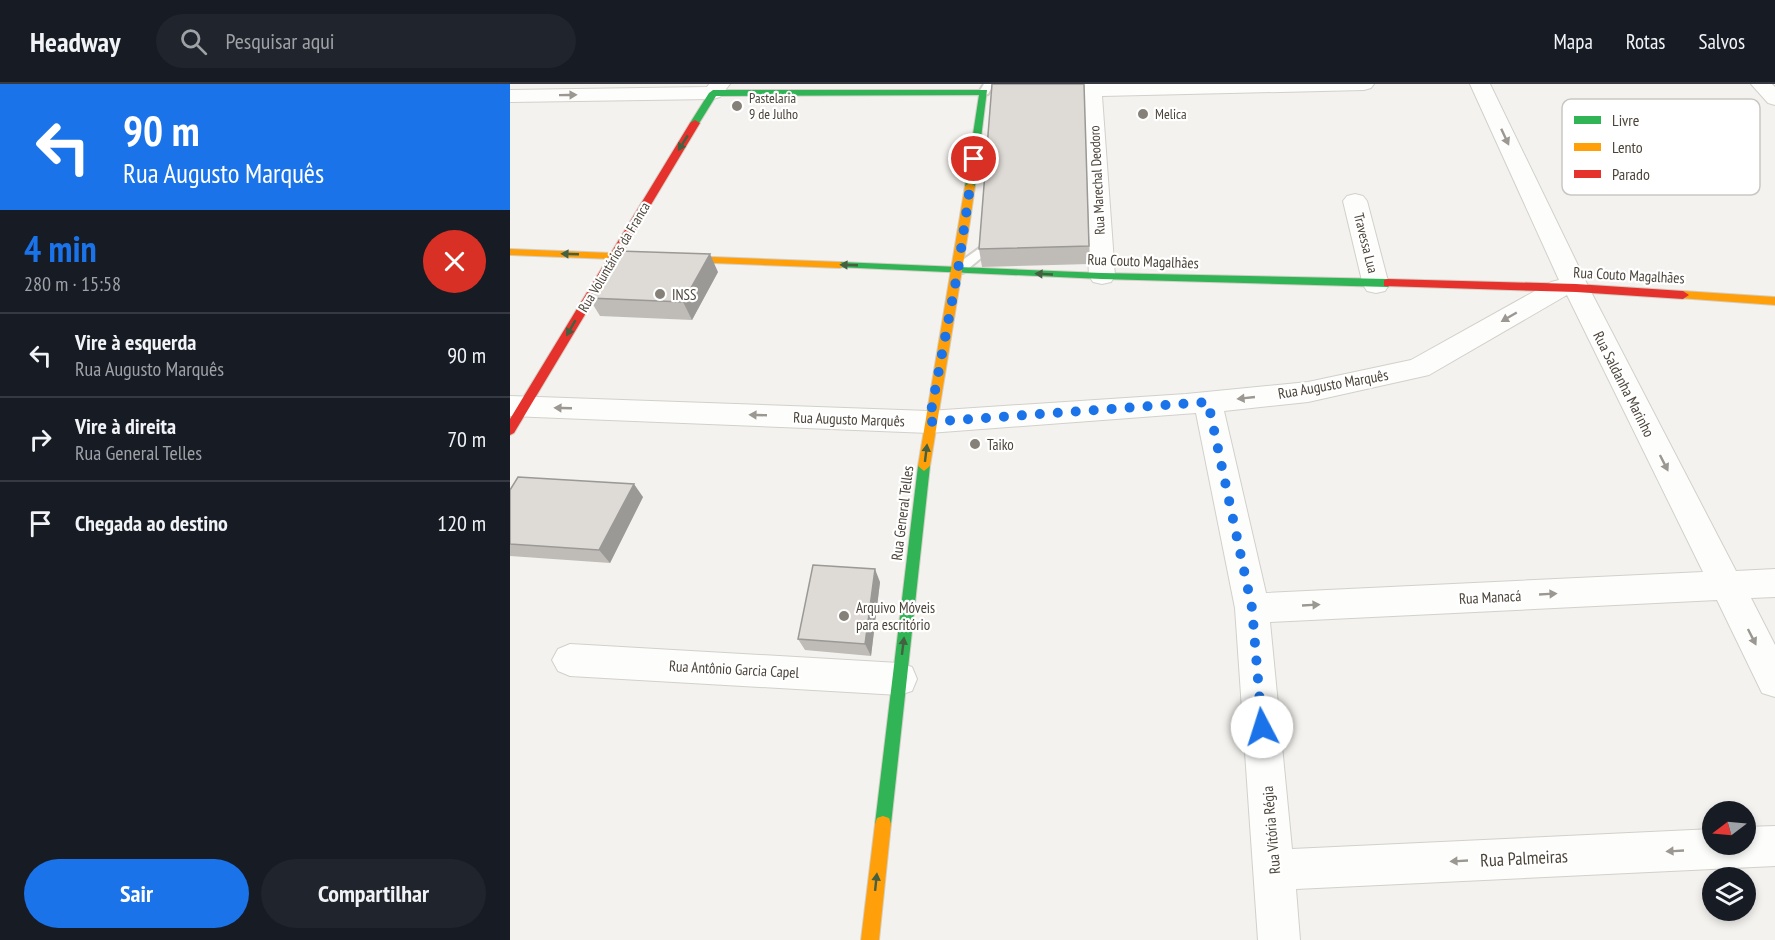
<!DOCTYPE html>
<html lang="pt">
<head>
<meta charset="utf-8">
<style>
	body { margin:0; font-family:"PT Sans Narrow",sans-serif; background:#20242c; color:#f1f3f6; height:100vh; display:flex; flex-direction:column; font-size:22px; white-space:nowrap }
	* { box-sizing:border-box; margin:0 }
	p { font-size:20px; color:#9ea1a6 }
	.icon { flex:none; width:33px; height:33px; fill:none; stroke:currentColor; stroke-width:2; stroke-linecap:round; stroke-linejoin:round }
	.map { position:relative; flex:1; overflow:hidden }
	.sheet { display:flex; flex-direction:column; background:#171b24; width:510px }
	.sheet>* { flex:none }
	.banner { background:#1a73e8; color:#fff; overflow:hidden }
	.needle { width:39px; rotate:254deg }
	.fabs { position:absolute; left:1192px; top:717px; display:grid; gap:12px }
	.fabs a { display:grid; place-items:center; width:54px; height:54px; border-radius:50%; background:#171b24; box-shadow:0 3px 9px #0003; font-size:30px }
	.pin { position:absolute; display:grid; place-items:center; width:51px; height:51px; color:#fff; margin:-26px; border:3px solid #fff; border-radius:50%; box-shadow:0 2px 6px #0007 }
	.me { position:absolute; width:66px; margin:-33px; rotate:355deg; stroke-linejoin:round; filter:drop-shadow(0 0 4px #0008) }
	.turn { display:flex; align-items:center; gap:21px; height:126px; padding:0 24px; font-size:27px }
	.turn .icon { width:78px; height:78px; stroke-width:2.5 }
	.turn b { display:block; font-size:42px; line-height:51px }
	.round { display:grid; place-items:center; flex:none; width:63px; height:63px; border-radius:32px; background:#20242c }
	.head { display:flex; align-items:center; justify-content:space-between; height:102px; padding:0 24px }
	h1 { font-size:36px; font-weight:800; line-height:45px; color:#1a73e8 }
	.cta { display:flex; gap:12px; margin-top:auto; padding:12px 24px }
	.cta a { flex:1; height:69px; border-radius:36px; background:#1a73e8; color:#fff; font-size:24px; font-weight:800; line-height:69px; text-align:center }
	.cta a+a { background:#20242c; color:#f1f3f6 }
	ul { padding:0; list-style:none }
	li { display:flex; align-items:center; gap:18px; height:84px; padding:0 24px; border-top:2px solid #363941 }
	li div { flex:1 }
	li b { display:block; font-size:22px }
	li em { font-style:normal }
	header { display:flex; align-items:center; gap:36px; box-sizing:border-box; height:84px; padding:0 30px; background:#171b24; border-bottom:2px solid #363941 }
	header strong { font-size:28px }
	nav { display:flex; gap:33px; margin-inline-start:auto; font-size:21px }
	.search { width:420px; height:54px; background:#20242c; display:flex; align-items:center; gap:15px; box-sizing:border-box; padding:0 21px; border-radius:33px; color:#9ea1a6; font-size:22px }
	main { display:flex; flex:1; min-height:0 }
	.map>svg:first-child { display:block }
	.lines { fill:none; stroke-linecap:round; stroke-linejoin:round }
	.lane-casing { stroke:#d2d0cb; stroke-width:4 }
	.street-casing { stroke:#d2d0cb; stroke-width:2 }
	.fast-casing { stroke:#d3cfc5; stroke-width:2 }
	.slow-casing { stroke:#d3cfc5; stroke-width:2 }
	.jam-casing { stroke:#d3cfc5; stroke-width:2 }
	.lane { fill:#fdfdfc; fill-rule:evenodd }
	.street { fill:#fdfdfc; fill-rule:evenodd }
	.fast { fill:#30b455; fill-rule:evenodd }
	.slow { fill:#ff9f0a; fill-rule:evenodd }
	.jam { fill:#e5322d; fill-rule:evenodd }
	.wall { fill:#bfbcb8 }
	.shaded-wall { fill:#9b9996 }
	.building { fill:#dedbd6; stroke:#9b9996; stroke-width:1.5 }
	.oneway { fill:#9b9791 }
	.oneway2 { fill:#446040 }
	.route { stroke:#1a73e8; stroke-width:10; stroke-dasharray:0 18 }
	.poi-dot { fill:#868178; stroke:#fff; stroke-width:2 }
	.labels { text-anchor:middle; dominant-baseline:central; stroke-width:4.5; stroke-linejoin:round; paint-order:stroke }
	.far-poi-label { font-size:14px; fill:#4b4439; stroke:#fff; text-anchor:start }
	.far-street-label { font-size:14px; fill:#4b4439; stroke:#fff }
	.street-label { font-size:15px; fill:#4b4439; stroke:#fff }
	.poi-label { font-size:15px; fill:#4b4439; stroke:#fff; text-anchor:start }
	.near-street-label { font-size:18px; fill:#4b4439; stroke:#fff }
	.key { fill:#fff; stroke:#c9c7c4; stroke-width:1.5 }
	.key-label { font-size:16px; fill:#4b4439 }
</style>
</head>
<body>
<header>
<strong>Headway</strong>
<div class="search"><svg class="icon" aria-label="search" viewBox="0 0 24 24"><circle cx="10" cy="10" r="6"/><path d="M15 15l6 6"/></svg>Pesquisar aqui</div>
<nav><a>Mapa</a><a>Rotas</a><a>Salvos</a></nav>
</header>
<main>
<section class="sheet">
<div class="banner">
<div class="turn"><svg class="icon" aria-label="left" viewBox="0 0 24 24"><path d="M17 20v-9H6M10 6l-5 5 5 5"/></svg><div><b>90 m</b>Rua Augusto Marquês</div></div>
</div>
<div class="head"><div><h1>4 min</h1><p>280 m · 15:58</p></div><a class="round" style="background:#d93025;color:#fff"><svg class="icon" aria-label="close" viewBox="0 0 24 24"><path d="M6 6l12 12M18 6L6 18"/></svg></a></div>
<ul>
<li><svg class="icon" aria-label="left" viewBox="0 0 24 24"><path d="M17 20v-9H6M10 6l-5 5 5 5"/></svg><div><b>Vire à esquerda</b><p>Rua Augusto Marquês</p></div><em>90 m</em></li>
<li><svg class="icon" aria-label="right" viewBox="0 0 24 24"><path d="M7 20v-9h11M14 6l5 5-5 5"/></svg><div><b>Vire à direita</b><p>Rua General Telles</p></div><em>70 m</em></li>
<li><svg class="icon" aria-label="arrive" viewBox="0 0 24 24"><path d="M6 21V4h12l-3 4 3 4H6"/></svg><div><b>Chegada ao destino</b></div><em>120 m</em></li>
</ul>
<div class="cta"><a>Sair</a><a>Compartilhar</a></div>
</section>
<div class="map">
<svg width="1265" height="856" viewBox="0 0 1265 856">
	<rect width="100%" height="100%" fill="#f4f2ee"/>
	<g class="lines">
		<g class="lane-casing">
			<path id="lane" d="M 474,0 L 484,0 L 478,10 L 474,11 L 469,8 Z
				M 471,163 L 476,164 L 477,167 L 476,170 L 453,189 L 443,189 L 441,186 L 443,183 Z"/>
		</g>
		<g class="street-casing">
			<path id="street" d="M 199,0 L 220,0 L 210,13 L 203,15 L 0,18 L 0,6 L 197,3 Z
				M 864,0 L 861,4 L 854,6 L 592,12 L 605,192 L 601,198 L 592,200 L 583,198 L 579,192 L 571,12 L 525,11 L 522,7 L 525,3 L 570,0 Z
				M 960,0 L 980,0 L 1079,204 L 1226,487 L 1265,485 L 1265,513 L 1241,514 L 1265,561 L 1265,613 L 1252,609 L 1207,516 L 760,538 L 782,765 L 1203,745 L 1203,760 L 1236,760 L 1236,743 L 1265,742 L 1265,782 L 786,805 L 790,856 L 748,856 L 725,524 L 686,329 L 419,349 L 0,332 L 0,312 L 419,327 L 676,310 L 798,298 L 901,276 L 1041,198 L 1049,196 ZM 1057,211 L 1193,488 L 756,509 L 714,327 L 798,318 L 919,291 Z
				M 1241,0 L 1262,0 L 1265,3 L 1265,21 L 1258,19 Z
				M 845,110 L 853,112 L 857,117 L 879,201 L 875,207 L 866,209 L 857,207 L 853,201 L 833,117 L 837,112 Z
				M 60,560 L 389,579 L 402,583 L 407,595 L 402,607 L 389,611 L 60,592 L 48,587 L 42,576 L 48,565 Z"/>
		</g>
		<g class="fast-casing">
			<path id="fast" d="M 203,6 L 477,6 L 465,102 L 460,105 L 455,102 L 469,11 L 206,12 L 188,41 L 182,41 L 180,39 L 199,9 Z
				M 330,178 L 592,189 L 878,195 L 883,199 L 878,203 L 592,195 L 326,183 L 326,179 Z
				M 414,377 L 420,382 L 381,740 L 379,746 L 373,748 L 367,746 L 365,740 L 408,382 Z"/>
		</g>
		<g class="slow-casing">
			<path id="slow" d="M 460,99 L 465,102 L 460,137 L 420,382 L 414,387 L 408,382 L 455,102 Z
				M 0,165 L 330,178 L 335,181 L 330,184 L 0,171 Z
				M 1173,207 L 1265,213 L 1265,221 L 1169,214 L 1167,211 Z
				M 373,732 L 379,734 L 381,740 L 369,856 L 351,856 L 365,740 L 367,734 Z"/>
		</g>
		<g class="jam-casing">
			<path id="jam" d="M 185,36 L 190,39 L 4,349 L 0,351 L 0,335 L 180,39 Z
				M 878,195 L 1066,200 L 1173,207 L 1179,211 L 1173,215 L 1066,208 L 874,202 L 874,196 Z"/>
		</g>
		<use href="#lane" class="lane"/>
		<use href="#street" class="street"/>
		<use href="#fast" class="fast"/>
		<use href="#slow" class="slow"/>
		<use href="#jam" class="jam"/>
	</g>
	<path class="wall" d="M 574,0 L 580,180 L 472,183 L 469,165 Z
		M 208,188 L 182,236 L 90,232 L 79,214 Z
		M 0,406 L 133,413 L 100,479 L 0,472 Z
		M 370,498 L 361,572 L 295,566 L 288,555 Z"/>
	<path class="shaded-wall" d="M 200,170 L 208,188 L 182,236 L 173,218 Z
		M 124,400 L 133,413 L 100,479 L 89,466 Z
		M 365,485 L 370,498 L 361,572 L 355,560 Z"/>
	<path class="building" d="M 482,0 L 574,0 L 579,162 L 469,165 Z
		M 108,167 L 200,170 L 173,218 L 79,214 Z
		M 8,393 L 124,400 L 89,466 L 0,460 L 0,406 Z
		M 303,481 L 365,485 L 355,560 L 288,555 Z"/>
	<defs><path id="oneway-solid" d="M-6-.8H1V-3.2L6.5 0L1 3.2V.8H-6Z" transform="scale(1.5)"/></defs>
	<g class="oneway">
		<use href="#oneway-solid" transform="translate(58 11) rotate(-1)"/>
		<use href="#oneway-solid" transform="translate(995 53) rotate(65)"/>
		<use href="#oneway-solid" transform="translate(999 233) rotate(150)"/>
		<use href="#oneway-solid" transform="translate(736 314) rotate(174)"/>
		<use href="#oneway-solid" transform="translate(53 324) rotate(-178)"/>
		<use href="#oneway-solid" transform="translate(248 331) rotate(-178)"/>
		<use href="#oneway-solid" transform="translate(1154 379) rotate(63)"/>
		<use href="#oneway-solid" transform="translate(1038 510) rotate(-3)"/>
		<use href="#oneway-solid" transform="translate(801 521) rotate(-3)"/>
		<use href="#oneway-solid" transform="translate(1242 553) rotate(63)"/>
		<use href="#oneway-solid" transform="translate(1165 767) rotate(177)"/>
		<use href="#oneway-solid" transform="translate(949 777) rotate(177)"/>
	</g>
	<g class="oneway2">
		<use href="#oneway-solid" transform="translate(173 59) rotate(122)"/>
		<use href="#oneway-solid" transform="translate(60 170) rotate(-178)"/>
		<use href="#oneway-solid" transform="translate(339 181) rotate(-178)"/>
		<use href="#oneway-solid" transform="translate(534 190) rotate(-177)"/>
		<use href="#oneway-solid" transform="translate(61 244) rotate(120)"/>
		<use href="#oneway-solid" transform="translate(416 369) rotate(-83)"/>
		<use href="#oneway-solid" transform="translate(393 562) rotate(-83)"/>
		<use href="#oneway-solid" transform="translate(366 798) rotate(-84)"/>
	</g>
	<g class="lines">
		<path class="route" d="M 464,75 L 448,186 L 419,338 L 698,318 L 742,524 L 752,643"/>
	</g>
	<g class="poi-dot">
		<circle cx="227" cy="22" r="6"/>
		<circle cx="633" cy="30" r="6"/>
		<circle cx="150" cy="210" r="6"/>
		<circle cx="465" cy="360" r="6"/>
		<circle cx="334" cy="532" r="6"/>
	</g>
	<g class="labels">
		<g class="far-poi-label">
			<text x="239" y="14">Pastelaria<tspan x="239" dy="16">9 de Julho</tspan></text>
			<text x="645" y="30">Melica</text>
		</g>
		<g class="far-street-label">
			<text transform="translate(587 96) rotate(-93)">Rua Marechal Deodoro</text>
			<text transform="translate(856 159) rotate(76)">Travessa Lua</text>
			<text transform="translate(104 173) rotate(-59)">Rua Voluntários da Franca</text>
		</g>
		<g class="street-label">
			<text transform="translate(633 177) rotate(2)">Rua Couto Magalhães</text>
			<text transform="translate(1119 191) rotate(3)">Rua Couto Magalhães</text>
			<text transform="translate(823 300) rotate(-10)">Rua Augusto Marquês</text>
			<text transform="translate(1114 300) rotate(63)">Rua Saldanha Marinho</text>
			<text transform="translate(339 335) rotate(2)">Rua Augusto Marquês</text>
			<text transform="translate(392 429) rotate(-83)">Rua General Telles</text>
			<text transform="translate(980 513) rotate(-3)">Rua Manacá</text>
			<text transform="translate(224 585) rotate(3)">Rua Antônio Garcia Capel</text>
			<text transform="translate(761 746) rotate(-95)">Rua Vitória Régia</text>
		</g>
		<g class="poi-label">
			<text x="162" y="210">INSS</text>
			<text x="477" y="360">Taiko</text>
			<text x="346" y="523">Arquivo Móveis<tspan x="346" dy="17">para escritório</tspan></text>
		</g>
		<g class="near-street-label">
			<text transform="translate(1014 774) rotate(-3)">Rua Palmeiras</text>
		</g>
	</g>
	<rect x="1052" y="15" width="198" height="96" rx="9" class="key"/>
	<rect x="1064" y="32" width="27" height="8" fill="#30b455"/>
	<rect x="1064" y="59" width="27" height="8" fill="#ff9f0a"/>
	<rect x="1064" y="86" width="27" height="8" fill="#e5322d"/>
	<g class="key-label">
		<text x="1102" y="42">Livre</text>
		<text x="1102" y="69">Lento</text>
		<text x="1102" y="96">Parado</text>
	</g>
</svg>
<div class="fabs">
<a><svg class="needle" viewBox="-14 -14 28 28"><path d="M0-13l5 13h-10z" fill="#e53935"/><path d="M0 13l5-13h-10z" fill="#9ea1a6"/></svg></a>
<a><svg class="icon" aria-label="layers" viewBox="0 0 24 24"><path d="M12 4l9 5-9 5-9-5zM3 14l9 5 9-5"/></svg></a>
</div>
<div class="pin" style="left:464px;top:75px;background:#d93025"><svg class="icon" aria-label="arrive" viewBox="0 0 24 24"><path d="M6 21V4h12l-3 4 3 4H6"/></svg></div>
<svg class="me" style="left:752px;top:643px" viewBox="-20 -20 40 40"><circle r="19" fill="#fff"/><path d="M0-13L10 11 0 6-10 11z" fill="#1a73e8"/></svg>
</div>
</main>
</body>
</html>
